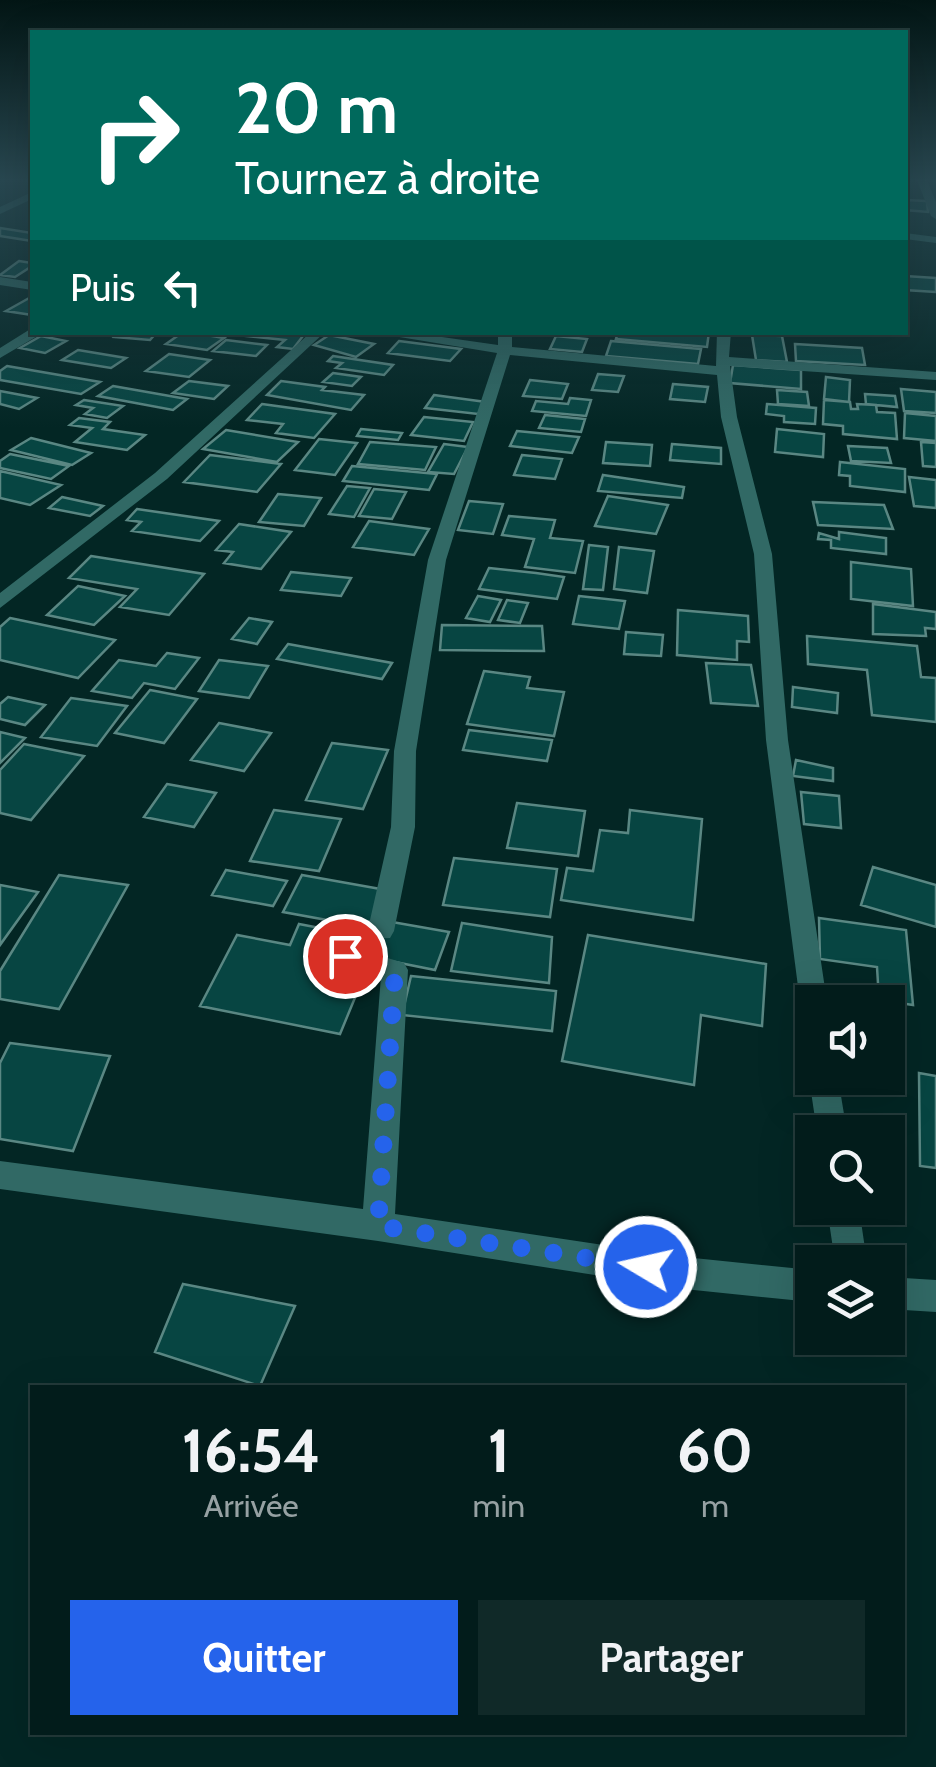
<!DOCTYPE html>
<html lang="fr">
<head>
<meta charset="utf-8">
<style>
	body { margin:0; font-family:Cabin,sans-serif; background:#102928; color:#f1f3f6; height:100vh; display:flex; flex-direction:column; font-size:38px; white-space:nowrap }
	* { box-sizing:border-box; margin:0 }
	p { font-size:32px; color:#96a1a3 }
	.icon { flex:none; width:55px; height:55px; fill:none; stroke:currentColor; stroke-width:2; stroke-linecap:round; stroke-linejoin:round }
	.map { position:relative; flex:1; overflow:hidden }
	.details { position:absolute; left:30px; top:1385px; width:875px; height:350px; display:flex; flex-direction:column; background:#021c1b; border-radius:0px; box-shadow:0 10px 40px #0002,0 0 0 2px #233a3a }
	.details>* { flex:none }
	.banner { position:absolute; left:30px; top:30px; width:878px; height:305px; border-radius:0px; box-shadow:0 10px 40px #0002,0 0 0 2px #233a3a; background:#00695c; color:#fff; overflow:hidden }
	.controls { position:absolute; left:795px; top:985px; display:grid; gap:20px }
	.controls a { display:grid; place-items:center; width:110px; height:110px; border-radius:0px; background:#021c1b; box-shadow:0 10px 40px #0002,0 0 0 2px #233a3a; font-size:50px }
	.pin { position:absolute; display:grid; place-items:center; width:85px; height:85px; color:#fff; margin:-42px; border:5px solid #fff; border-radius:50%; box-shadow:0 2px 10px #0007 }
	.me { position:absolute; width:110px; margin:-55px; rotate:279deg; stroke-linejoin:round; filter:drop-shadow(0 0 8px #0008) }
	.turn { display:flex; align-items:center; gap:35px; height:210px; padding:0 40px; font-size:45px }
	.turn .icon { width:130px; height:130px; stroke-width:2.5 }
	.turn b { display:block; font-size:70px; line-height:85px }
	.then { display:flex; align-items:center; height:95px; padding:0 40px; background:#0003; gap:20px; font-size:38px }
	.eta { display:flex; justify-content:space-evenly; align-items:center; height:170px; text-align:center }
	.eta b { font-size:60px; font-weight:700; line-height:70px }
	.button { display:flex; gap:20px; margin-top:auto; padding:20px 40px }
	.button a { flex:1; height:115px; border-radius:0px; background:#2563eb; color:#fff; font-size:40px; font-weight:700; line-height:115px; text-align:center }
	.button a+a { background:#102928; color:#f1f3f6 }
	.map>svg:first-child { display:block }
	.building { fill:#074542; stroke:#5a8783; stroke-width:2.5 }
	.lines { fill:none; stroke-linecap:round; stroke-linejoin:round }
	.street { fill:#316965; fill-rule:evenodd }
	.route { stroke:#2563eb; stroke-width:18; stroke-dasharray:0 32.4 }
</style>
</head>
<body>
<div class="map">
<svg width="936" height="1767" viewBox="0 0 936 1767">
	<rect width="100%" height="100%" fill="#032624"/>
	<path class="building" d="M 905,200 L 927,201 L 928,212 L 905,210 Z
		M 0,228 L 32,233 L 32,241 L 0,236 Z
		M 19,261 L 32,263 L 32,266 L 15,277 L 0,275 Z
		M 905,276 L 936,278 L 936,292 L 905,290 Z
		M 31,297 L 32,315 L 6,311 Z
		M 118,332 L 157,332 L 150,340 L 114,337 Z
		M 183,332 L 189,332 L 224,338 L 207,350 L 166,344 Z
		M 240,332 L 306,332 L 293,349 L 277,347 L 285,340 L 237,335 Z
		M 618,332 L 709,332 L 707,347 L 616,339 Z
		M 329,335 L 374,344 L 356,357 L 314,345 Z
		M 752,335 L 782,336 L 787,362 L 756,360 Z
		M 41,336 L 66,341 L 45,353 L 20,348 Z
		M 556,336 L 587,339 L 582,352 L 550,349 Z
		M 226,340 L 267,345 L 256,356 L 213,351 Z
		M 399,341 L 461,349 L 450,361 L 388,353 Z
		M 611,341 L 701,349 L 698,364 L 606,356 Z
		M 795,344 L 862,348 L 865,365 L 796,361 Z
		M 78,350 L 126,358 L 111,368 L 62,360 Z
		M 169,354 L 210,360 L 189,377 L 146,371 Z
		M 333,356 L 393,365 L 384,375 L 336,368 L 342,363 L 328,361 Z
		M 733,365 L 801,370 L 801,389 L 730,383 Z
		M 7,366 L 100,382 L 81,394 L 0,380 L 0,371 Z
		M 333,373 L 361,377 L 352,386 L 323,382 Z
		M 598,374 L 624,376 L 618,392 L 592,390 Z
		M 826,377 L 850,380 L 849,402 L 824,399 Z
		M 530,380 L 568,384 L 562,399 L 523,396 Z
		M 189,381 L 228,386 L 214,399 L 173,393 Z
		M 281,381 L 325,387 L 322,390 L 364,395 L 351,410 L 267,395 Z
		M 673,384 L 708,387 L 705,402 L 670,399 Z
		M 113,386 L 187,399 L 173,410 L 98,396 Z
		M 901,389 L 936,392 L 936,413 L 904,411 Z
		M 777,390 L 807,392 L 809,406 L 778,404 Z
		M 0,391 L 37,398 L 19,409 L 0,404 Z
		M 865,394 L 895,396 L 897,407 L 866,404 Z
		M 434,395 L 486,402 L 478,414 L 425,408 Z
		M 570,398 L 591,400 L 586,416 L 532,411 L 536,401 L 568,404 Z
		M 84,400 L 123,406 L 107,418 L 85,414 L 93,408 L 76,405 Z
		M 824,400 L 850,402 L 851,409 L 858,409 L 857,404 L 876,405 L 877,412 L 895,413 L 897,439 L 843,434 L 843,426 L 823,424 Z
		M 262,404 L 335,414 L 314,438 L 276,433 L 283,424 L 247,420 Z
		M 767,404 L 816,408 L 815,424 L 784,422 L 784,416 L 766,414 Z
		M 905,413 L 936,416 L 936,441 L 904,438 Z
		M 545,415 L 585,419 L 581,432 L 539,428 Z
		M 424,417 L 473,422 L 464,441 L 411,435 Z
		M 79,418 L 110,422 L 103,429 L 145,435 L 127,450 L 75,442 L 92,428 L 70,425 Z
		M 361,429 L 402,433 L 398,440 L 357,436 Z
		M 777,429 L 824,434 L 823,457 L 775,452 Z
		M 226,430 L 298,442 L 277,462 L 203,449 Z
		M 517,431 L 579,437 L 572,453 L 510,446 Z
		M 31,438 L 91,453 L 72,465 L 11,450 Z
		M 319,439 L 357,443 L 335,475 L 295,470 Z
		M 370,442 L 436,447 L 425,470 L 358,464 Z
		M 606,442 L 652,445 L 650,466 L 603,463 Z
		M 921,442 L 936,443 L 936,467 L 923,466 Z
		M 444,444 L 468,447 L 454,474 L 428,472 Z
		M 672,444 L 721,448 L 721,464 L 670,460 Z
		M 848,446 L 887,448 L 891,463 L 851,461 Z
		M 10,454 L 69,466 L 51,479 L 0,468 L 0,461 Z
		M 210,455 L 281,464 L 257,492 L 184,482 Z
		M 522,455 L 562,459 L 555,479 L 514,475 Z
		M 840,462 L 905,469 L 905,492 L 850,486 L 850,476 L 839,475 Z
		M 352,466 L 437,474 L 429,490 L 343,481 Z
		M 0,471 L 61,485 L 30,505 L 0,498 Z
		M 603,475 L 684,487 L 682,498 L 598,491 Z
		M 909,477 L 936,480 L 936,508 L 914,506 Z
		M 347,486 L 370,488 L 354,517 L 329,514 Z
		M 374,489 L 406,492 L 392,519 L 359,516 Z
		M 278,494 L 321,498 L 304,526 L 259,522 Z
		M 608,496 L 668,505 L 656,534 L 595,526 Z
		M 62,497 L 103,506 L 90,516 L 49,508 Z
		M 469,501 L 503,504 L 493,534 L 458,530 Z
		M 813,502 L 884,505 L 893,529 L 818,525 Z
		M 137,509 L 219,521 L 200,541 L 132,531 L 141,522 L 127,520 Z
		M 509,516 L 555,520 L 550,538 L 583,541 L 575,573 L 525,567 L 534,539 L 502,535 Z
		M 369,521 L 429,529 L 414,555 L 353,547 Z
		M 239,524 L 291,532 L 261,569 L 224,563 L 233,552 L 216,550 Z
		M 839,532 L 886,538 L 886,554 L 831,548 L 831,540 L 818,539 L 819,533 L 839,539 Z
		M 589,545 L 608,547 L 603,590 L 583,589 Z
		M 619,547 L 654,551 L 647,593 L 614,589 Z
		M 91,556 L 204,574 L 169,615 L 120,607 L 137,589 L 69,578 Z
		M 851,562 L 911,569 L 913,606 L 851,599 Z
		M 489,568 L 536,573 L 564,577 L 557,599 L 479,589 Z
		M 291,572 L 351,578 L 341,596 L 281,590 Z
		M 78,586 L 125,596 L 94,625 L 47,615 Z
		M 478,596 L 501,600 L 490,622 L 466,618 Z
		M 579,596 L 625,601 L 619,629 L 573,624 Z
		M 507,600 L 528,603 L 520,623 L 498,620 Z
		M 873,604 L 936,612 L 936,629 L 925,628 L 926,636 L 873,634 Z
		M 678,610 L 748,616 L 749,642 L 737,641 L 737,660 L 677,655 Z
		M 10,618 L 115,640 L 78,678 L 0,660 L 0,627 Z
		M 249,618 L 272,622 L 257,644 L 232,639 Z
		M 442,625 L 542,626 L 544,651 L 440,650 Z
		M 626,632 L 663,635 L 661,656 L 624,654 Z
		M 807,636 L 917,646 L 921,677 L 936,678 L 936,722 L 872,715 L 867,670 L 808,664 Z
		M 288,644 L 392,663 L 382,679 L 277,659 Z
		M 167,653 L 199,658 L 175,689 L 144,683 L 132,698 L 92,691 L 119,660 L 156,666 Z
		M 219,660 L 268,666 L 249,698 L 199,691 Z
		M 706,663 L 751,665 L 758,706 L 711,703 Z
		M 484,671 L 530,677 L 527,688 L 564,692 L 554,736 L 467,724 Z
		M 793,687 L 838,693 L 837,713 L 792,707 Z
		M 150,690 L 197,699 L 164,743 L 115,733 Z
		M 8,697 L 45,705 L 25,725 L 0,719 L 0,704 Z
		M 71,698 L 127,706 L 97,746 L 41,737 Z
		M 219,723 L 271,733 L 244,771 L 191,760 Z
		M 469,730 L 552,740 L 547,761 L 463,750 Z
		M 0,732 L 25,738 L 0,763 Z
		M 332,743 L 388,750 L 363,809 L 306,800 Z
		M 24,744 L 84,756 L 31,820 L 0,813 L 0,770 Z
		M 796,760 L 833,768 L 833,781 L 793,776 Z
		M 167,784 L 216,793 L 194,827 L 144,817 Z
		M 801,792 L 839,796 L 841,828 L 804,824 Z
		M 517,803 L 585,811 L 578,856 L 507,848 Z
		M 274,810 L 341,819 L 319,871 L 250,861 Z
		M 630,810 L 702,819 L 693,920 L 561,900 L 567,868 L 593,871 L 600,830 L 628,833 Z
		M 454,858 L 557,869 L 550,917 L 443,905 Z
		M 873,867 L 936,885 L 936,927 L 861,905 Z
		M 226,870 L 287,881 L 273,906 L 212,895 Z
		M 59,875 L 128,885 L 59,1009 L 0,999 L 0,971 Z
		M 302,875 L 386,890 L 371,928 L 283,912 Z
		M 0,885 L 38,892 L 0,945 Z
		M 819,918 L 906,930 L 913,1005 L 879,1000 L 877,967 L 820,959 Z
		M 392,922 L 449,932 L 435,970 L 350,953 L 360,931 Z
		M 462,923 L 552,937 L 549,983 L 451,971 Z
		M 299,924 L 351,934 L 337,966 L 366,971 L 340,1034 L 200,1006 L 237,935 L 290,945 Z
		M 588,935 L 766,964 L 762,1026 L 701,1015 L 694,1085 L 562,1061 Z
		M 411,976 L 556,991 L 552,1031 L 402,1015 Z
		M 10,1043 L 110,1056 L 73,1151 L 0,1139 L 0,1063 Z
		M 919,1073 L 936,1076 L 936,1168 L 920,1166 Z
		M 183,1284 L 295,1306 L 260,1386 L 155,1352 Z"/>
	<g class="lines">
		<path class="street" d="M 917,180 L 927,180 L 936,202 L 936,219 L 931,216 Z
			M 32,192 L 32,199 L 0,214 L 0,207 Z
			M 905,233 L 936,237 L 936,243 L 905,239 Z
			M 0,277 L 32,282 L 32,290 L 0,285 Z
			M 32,328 L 39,335 L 0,358 L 0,348 Z
			M 311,332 L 325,332 L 167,479 L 0,608 L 0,593 L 155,473 Z
			M 369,332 L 407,332 L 498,345 L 498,332 L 512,332 L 512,347 L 716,366 L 717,332 L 731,332 L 729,357 L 936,372 L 936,380 L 730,366 L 737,417 L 772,554 L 788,740 L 827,1002 L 812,1002 L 812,1012 L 804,1010 L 800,1002 L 766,740 L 754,554 L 721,417 L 717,375 L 510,355 L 446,560 L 416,751 L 415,827 L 394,931 L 390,938 L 366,939 L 361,950 L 404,963 L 408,970 L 395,1214 L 684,1257 L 812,1270 L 812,1302 L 684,1289 L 378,1241 L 0,1189 L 0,1161 L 363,1209 L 381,976 L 336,963 L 332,956 L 348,921 L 370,920 L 391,827 L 394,751 L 428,560 L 497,353 Z
			M 812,1072 L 812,1078 L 838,1078 L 847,1132 L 817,1132 L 809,1078 Z
			M 827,1208 L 859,1208 L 867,1262 L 835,1262 Z
			M 888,1277 L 936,1280 L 936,1312 L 888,1309 Z"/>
	</g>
	<linearGradient id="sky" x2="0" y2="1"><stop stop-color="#021514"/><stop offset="0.42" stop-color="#284750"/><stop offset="1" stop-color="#284750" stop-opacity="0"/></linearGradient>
	<rect width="936" height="428" fill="url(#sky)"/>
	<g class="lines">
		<path class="route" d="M 345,956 L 395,970 L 378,1226 L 646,1267"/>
	</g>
</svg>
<div class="controls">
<a><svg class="icon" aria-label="sound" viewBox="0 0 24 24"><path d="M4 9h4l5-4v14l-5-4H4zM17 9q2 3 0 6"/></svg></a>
<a><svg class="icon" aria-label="search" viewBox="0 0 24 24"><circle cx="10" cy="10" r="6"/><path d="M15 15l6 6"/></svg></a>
<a><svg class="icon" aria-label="layers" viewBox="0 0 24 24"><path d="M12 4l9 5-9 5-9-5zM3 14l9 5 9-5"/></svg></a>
</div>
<div class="pin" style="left:345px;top:956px;background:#d93025"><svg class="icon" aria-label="arrive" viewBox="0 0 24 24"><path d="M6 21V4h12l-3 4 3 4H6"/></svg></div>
<svg class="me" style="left:646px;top:1267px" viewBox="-20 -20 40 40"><circle r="17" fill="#2563eb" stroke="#fff" stroke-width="3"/><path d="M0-11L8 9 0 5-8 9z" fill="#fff"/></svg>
<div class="banner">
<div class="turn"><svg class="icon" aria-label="right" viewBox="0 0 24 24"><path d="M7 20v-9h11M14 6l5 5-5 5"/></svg><div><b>20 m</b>Tournez à droite</div></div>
<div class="then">Puis<svg class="icon" aria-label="left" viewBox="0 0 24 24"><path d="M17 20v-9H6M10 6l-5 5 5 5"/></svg></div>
</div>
<section class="details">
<div class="eta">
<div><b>16:54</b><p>Arrivée</p></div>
<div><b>1</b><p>min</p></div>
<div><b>60</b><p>m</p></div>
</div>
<div class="button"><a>Quitter</a><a>Partager</a></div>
</section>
</div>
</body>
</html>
